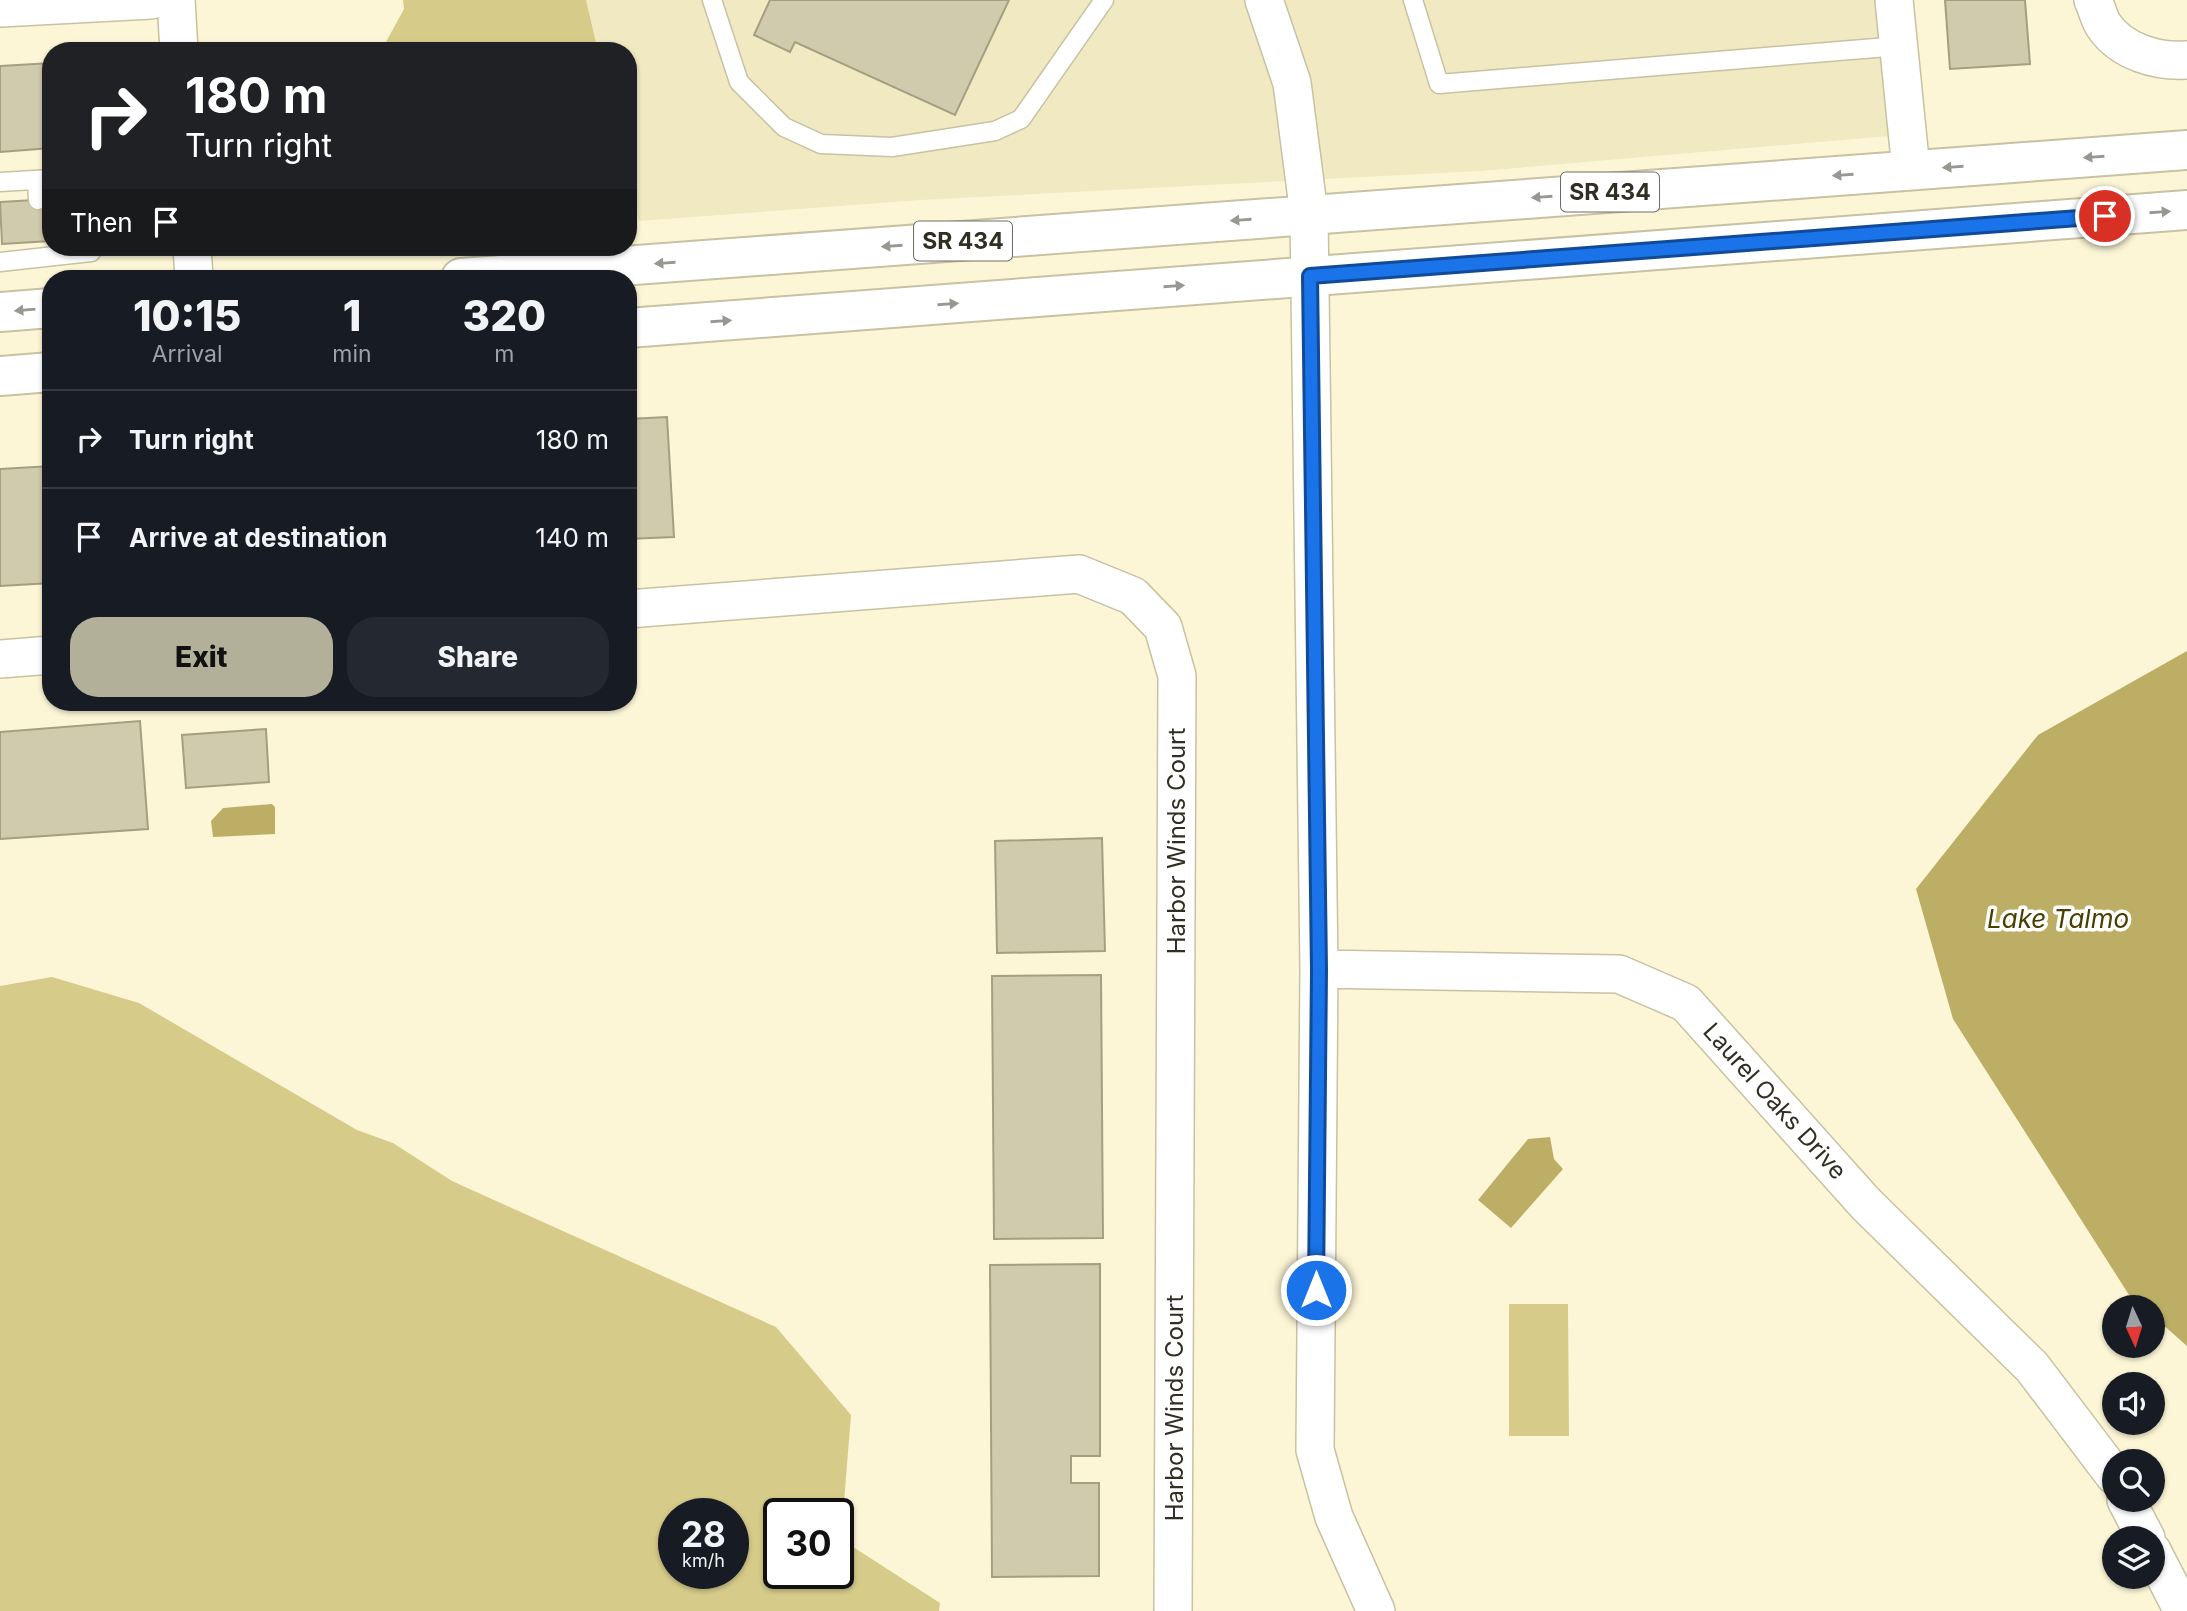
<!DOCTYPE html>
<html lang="en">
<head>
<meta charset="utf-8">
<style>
	body { margin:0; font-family:Inter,sans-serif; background:#242831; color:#f1f3f6; height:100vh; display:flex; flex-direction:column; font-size:26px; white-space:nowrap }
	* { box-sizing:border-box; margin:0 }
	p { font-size:23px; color:#9ea1a6 }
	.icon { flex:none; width:38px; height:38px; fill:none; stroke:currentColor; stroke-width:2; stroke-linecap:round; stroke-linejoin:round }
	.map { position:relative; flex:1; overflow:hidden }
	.details { position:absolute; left:42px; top:270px; width:595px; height:441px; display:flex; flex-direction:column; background:#171b24; border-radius:28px; box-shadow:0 2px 5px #0004 }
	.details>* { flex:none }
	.hud { position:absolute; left:42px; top:42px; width:595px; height:214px; border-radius:28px; box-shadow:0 2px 5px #0004; background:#202124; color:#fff; overflow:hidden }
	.needle { width:46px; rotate:176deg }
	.tools { position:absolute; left:2102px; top:1295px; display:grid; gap:14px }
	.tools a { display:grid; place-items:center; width:63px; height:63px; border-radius:50%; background:#171b24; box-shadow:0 2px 5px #0004; font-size:35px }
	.speed { position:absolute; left:658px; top:1498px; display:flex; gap:14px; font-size:35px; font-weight:700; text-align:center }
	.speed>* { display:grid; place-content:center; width:91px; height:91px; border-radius:50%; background:#171b24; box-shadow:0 2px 5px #0004; line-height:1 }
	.speed small { font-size:18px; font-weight:400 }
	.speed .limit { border:4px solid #111; border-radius:10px; background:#fff; color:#111 }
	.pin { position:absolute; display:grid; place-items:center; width:60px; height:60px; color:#fff; margin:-30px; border:4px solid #fff; border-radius:50%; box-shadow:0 2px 7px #0007 }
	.me { position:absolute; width:77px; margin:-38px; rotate:0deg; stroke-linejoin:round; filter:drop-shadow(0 0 5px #0008) }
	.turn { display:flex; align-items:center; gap:24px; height:147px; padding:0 28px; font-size:32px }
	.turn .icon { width:91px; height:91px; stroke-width:2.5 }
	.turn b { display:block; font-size:49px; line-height:60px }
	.then { display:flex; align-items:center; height:66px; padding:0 28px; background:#0003; gap:14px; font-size:26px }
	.eta { display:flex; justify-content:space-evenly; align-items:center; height:119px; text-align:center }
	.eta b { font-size:42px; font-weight:800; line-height:49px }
	.primary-button { display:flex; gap:14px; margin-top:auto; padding:14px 28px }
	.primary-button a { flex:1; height:80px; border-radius:28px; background:#b3b09a; color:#111; font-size:28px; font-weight:800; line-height:80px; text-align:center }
	.primary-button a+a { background:#242831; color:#f1f3f6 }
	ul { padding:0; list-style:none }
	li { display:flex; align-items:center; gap:21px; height:98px; padding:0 28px; border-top:2px solid #363941 }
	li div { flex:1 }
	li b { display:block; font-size:26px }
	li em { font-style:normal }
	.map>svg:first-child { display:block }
	.built { fill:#f0e9c2 }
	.green { fill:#d7cb8a; fill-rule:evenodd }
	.water { fill:#bcaf65 }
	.building { fill:#d0cbac; stroke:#a59f82; stroke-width:2 }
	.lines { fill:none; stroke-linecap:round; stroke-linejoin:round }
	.lane-casing { stroke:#c7c2a3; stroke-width:21 }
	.street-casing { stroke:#c7c2a3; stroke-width:40 }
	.primary-casing { stroke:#c7c2a3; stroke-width:42 }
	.lane { stroke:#fff; stroke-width:18 }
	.street { stroke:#fff; stroke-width:37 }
	.primary { stroke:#fff; stroke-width:38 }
	.oneway { fill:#989791 }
	.route-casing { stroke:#114b97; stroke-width:18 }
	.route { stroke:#1a73e8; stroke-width:12 }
	.labels { text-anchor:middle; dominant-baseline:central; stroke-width:7; stroke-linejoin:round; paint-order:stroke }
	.shield { fill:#fff; stroke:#6f6d65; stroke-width:2 }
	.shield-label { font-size:23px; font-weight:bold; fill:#312f23 }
	.street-label { font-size:24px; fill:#312f23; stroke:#fff }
	.water-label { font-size:26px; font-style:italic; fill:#493f01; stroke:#fff }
</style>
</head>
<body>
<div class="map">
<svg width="2187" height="1611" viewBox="0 0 2187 1611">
	<rect width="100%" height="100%" fill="#fcf6d6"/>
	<path class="built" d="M 586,0 L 1244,0 L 1274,88 L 1286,181 L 921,200 L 639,221 L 628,175 L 628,51 L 598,51 Z
		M 1284,0 L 1875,0 L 1889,136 L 1481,171 L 1324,179 L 1310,75 Z"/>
	<path class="green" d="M 403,0 L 586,0 L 598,51 L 381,51 L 404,9 Z
		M 52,977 L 139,1003 L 357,1130 L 393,1143 L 452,1181 L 776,1327 L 851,1415 L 842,1527 L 844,1537 L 850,1545 L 940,1603 L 939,1611 L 0,1611 L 0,986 ZM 674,1514 L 733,1514 L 733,1573 L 674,1573 ZM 779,1514 L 838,1514 L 838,1573 L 779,1573 Z
		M 1509,1304 L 1568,1304 L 1569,1436 L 1509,1436 Z"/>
	<path class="water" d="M 2187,651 L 2187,1346 L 2153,1316 L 2152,1307 L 2142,1307 L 2131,1298 L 1953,1019 L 1916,889 L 2038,735 Z
		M 272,804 L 275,807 L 275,834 L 213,837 L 211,821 L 223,808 Z
		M 1550,1137 L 1554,1159 L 1563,1169 L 1511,1228 L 1478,1200 L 1528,1139 Z"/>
	<path class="building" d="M 770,0 L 1009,0 L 955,115 L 795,42 L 790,52 L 754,35 Z
		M 1945,0 L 2025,0 L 2030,64 L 1950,69 Z
		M 51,63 L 51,148 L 0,152 L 0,66 Z
		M 51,199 L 51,241 L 2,244 L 0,202 Z
		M 667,417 L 674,537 L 628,539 L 628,419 Z
		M 51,466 L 51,583 L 0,586 L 0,469 Z
		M 140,721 L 148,829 L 0,839 L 0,732 Z
		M 266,729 L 269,782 L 186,788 L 182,735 Z
		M 1102,838 L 1105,951 L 997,953 L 995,841 Z
		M 1101,975 L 1103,1238 L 994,1239 L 992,976 Z
		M 1100,1264 L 1100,1456 L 1071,1456 L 1071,1483 L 1099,1483 L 1099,1576 L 992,1577 L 990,1265 Z"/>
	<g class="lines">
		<g class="lane-casing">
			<path id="lane" d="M 712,0 L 739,82 L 784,127 L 821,144 L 892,147 L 995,131 L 1021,119 L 1104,0
				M 1413,0 L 1439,84 L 1900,46
				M 37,180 L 38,200
				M 0,182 L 51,179
				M 0,262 L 91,252 L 94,247"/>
		</g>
		<g class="street-casing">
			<path id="street" d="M 176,0 L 179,51
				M 1264,0 L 1292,83 L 1309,214 L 1319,969 L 1315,1450 L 1334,1517 L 1376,1611
				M 1894,0 L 1911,170
				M 2093,0 C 2097,8 2099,19 2104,26 C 2122,52 2157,62 2187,60
				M 0,8 L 151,0
				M 192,247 L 194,278
				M 628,609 L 1079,574 L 1133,596 L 1163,627 L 1177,676 L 1173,1611
				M 0,659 L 51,655
				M 1319,969 L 1619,974 L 1686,1003 L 1866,1204 L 2032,1367 L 2114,1475
				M 2126,1500 L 2146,1538
				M 2152,1551 L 2183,1611"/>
		</g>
		<g class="primary-casing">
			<path id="primary" d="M 461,278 L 2187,150
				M 0,312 L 51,308
				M 628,328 L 2187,210
				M 0,376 L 51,372"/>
		</g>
		<use href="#lane" class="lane"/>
		<use href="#street" class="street"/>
		<use href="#primary" class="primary"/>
	</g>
	<defs><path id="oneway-solid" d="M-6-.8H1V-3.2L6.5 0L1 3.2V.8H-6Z" transform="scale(1.75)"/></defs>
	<g class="oneway">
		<use href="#oneway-solid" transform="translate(2094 157) rotate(176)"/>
		<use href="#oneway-solid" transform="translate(1953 167) rotate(176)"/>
		<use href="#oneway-solid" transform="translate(1843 175) rotate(176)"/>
		<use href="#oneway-solid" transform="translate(1542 197) rotate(176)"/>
		<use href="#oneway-solid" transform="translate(2160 212) rotate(-4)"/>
		<use href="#oneway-solid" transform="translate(1241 220) rotate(176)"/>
		<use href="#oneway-solid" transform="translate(892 246) rotate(176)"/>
		<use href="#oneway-solid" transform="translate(665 263) rotate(176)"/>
		<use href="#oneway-solid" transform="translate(1174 286) rotate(-4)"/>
		<use href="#oneway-solid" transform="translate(948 304) rotate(-4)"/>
		<use href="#oneway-solid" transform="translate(25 310) rotate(175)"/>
		<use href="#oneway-solid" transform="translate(721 321) rotate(-4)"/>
	</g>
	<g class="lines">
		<g class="route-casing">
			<path id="route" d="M 1316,1290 L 1319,970 L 1310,276 L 2105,216"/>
		</g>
		<use href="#route" class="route"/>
	</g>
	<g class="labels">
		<g class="shield">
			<rect x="1561" y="172.5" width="98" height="39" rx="5"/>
			<rect x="914" y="221.5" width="98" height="39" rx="5"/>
		</g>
		<g class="shield-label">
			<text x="1610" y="192">SR 434</text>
			<text x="963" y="241">SR 434</text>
		</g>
		<g class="street-label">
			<text transform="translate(1176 841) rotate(-90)">Harbor Winds Court</text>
			<text transform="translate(1775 1101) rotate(48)">Laurel Oaks Drive</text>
			<text transform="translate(1174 1408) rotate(-90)">Harbor Winds Court</text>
		</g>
		<g class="water-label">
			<text x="2058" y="918">Lake Talmo</text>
		</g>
	</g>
</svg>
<div class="tools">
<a><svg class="needle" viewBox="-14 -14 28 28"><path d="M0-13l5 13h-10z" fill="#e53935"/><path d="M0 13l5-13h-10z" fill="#9ea1a6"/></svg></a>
<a><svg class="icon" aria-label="sound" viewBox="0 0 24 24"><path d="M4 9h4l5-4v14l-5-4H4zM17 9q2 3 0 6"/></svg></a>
<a><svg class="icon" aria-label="search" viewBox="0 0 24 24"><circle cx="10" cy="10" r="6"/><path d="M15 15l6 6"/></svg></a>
<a><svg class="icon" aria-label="layers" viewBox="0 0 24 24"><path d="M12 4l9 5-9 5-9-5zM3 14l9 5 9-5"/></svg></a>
</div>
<div class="speed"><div>28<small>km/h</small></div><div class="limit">30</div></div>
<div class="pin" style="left:2105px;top:216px;background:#d93025"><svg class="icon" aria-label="arrive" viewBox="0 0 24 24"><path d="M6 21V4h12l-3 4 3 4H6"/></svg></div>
<svg class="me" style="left:1316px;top:1290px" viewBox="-20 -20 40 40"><circle r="17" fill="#1a73e8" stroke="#fff" stroke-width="3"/><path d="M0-11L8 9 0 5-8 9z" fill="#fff"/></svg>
<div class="hud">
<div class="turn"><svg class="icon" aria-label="right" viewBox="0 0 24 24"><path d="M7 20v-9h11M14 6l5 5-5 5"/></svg><div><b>180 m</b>Turn right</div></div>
<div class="then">Then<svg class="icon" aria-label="arrive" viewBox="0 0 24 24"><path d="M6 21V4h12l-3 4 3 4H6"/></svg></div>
</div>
<section class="details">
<div class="eta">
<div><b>10:15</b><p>Arrival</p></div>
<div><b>1</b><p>min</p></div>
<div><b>320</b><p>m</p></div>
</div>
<ul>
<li><svg class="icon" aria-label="right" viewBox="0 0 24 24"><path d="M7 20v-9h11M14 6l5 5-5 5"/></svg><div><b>Turn right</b></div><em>180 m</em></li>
<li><svg class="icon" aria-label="arrive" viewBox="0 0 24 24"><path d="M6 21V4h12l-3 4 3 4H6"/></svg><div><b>Arrive at destination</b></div><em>140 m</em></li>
</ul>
<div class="primary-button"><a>Exit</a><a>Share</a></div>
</section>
</div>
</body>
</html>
